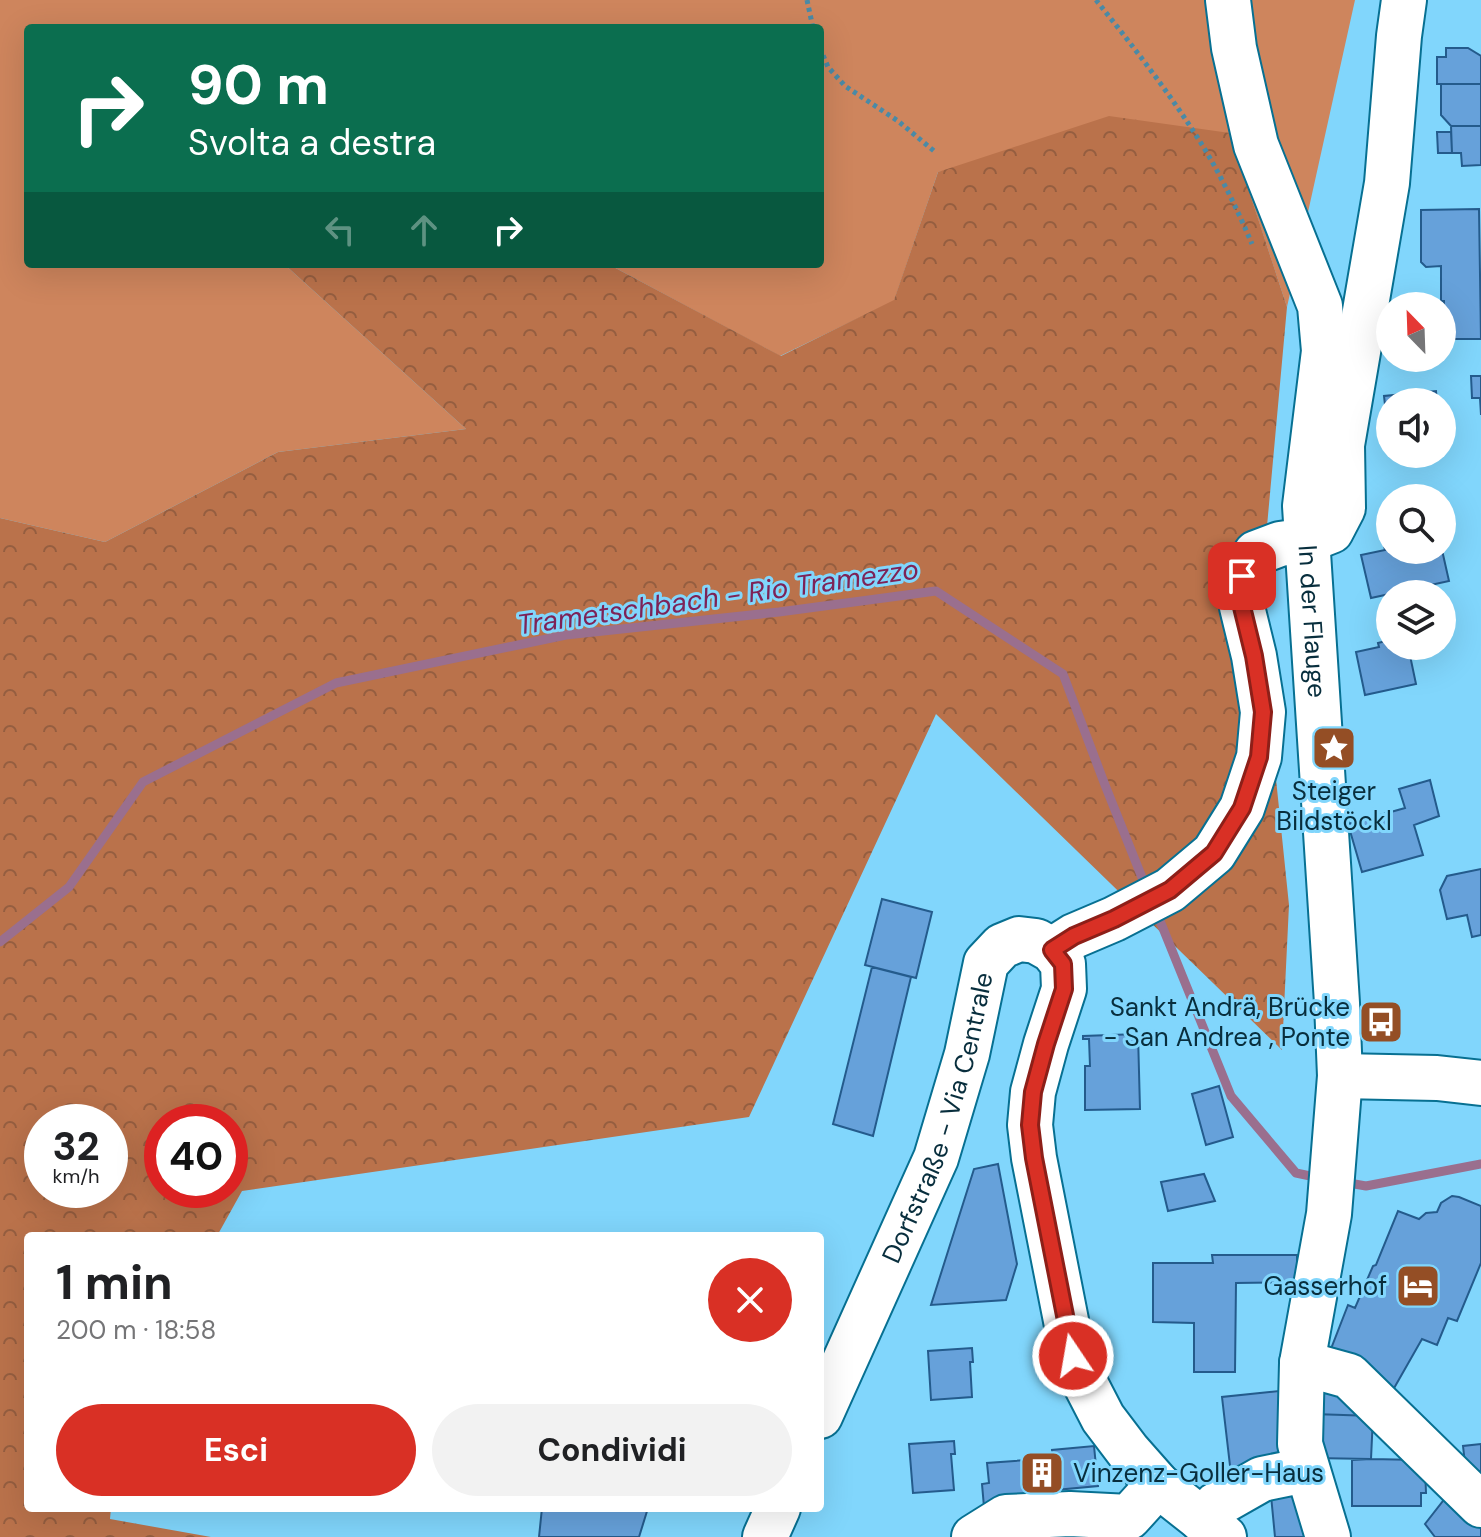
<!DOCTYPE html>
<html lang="it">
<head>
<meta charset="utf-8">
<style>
	body { margin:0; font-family:"DM Sans",sans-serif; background:#f2f2f2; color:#202124; height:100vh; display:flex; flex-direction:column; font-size:30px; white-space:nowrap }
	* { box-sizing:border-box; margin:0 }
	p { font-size:26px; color:#757577 }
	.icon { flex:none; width:44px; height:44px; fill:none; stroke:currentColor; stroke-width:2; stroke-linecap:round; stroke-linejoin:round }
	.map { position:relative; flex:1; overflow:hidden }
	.drawer { position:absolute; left:24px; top:1232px; width:800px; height:280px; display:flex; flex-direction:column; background:#fff; border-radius:8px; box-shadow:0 8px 32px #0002 }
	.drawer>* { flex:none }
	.top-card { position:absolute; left:24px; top:24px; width:800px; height:244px; border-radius:8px; box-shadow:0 8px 32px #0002; background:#0b6e4f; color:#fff; overflow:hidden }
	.needle { width:52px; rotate:337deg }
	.buttons { position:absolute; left:1376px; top:292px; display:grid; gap:16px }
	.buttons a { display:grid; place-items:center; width:80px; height:80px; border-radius:50%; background:#fff; box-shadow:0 8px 32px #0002; font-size:40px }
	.speed { position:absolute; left:24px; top:1104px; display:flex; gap:16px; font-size:40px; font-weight:700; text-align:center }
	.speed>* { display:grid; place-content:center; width:104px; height:104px; border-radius:50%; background:#fff; box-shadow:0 8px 32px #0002; line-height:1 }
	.speed small { font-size:20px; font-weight:400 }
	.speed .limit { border:12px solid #d22; background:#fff; color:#111 }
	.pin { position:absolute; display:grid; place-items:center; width:68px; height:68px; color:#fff; margin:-34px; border-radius:16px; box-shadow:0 4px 12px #0006 }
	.me { position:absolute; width:88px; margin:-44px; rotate:348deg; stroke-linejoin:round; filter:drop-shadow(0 0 6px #0008) }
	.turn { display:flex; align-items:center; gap:28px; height:168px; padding:0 32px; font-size:36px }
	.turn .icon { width:104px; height:104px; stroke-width:2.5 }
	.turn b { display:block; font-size:56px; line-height:68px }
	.lanes { display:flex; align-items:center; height:76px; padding:0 32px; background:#0003; justify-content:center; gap:40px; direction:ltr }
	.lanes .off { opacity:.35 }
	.round { display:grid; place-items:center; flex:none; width:84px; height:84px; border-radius:42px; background:#f2f2f2 }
	.summary { display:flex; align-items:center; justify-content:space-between; height:136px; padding:0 32px }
	h1 { font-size:48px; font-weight:700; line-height:60px }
	.primary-button { display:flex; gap:16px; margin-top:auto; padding:16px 32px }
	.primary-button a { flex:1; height:92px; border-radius:48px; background:#d93025; color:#fff; font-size:32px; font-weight:700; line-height:92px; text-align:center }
	.primary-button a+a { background:#f2f2f2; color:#202124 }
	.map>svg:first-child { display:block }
	.grass { fill:#ce855d }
	.forest { fill:url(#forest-crowns); fill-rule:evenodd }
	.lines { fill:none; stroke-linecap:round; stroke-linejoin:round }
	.stream { stroke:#9a6f8e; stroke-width:9 }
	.building { fill:#66a1da; stroke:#245b8c; stroke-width:2 }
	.minor-casing { stroke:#077092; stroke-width:48 }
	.path { stroke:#4a8aa6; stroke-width:5; stroke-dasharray:4 4; stroke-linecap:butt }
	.minor { stroke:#fff; stroke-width:44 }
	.route-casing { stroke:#8d1f18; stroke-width:20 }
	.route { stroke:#d93025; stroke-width:14 }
	.labels { text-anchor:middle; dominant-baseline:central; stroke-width:6; stroke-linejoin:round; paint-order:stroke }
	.street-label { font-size:26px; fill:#082e3d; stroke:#81d6fc }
	.poi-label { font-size:26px; fill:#082e3d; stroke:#81d6fc; text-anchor:end }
	.water-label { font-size:28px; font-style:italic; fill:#7d2357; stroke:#81d6fc }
</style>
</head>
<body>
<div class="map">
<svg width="1481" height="1537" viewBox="0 0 1481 1537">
	<defs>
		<pattern id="forest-crowns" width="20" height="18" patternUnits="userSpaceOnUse" patternTransform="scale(2)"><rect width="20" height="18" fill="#ba724b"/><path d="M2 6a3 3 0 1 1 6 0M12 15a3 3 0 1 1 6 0" fill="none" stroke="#955e40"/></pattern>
	</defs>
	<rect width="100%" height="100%" fill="#81d6fc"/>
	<path class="grass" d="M 0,0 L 1355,0 L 1287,307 L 1230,134 L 938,172 L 894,301 L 780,356 L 608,264 L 820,264 L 820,28 L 28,28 L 28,264 L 284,264 L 466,429 L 278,452 L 105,542 L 0,518 Z"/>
	<path class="forest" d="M 1109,116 L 1230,133 L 1287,307 L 1259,614 L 1289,905 L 1282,1050 L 936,714 L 749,1117 L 242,1191 L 217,1236 L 28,1236 L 28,1508 L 111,1508 L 110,1519 L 211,1537 L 0,1537 L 0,518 L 105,542 L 278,452 L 466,429 L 284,264 L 608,264 L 781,356 L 894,300 L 938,172 ZM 42,1122 L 110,1122 L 110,1190 L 42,1190 ZM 162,1122 L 230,1122 L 230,1190 L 162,1190 Z"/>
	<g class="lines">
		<path class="stream" d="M 1156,911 L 1231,1096 L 1296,1173 L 1320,1178
			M 0,942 L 69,887 L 143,782 L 336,683 L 566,635 L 779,612 L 936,591 L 1063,674 L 1105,785 L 1147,890
			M 1343,1182 L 1366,1186 L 1481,1164"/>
	</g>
	<path class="building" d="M 1446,48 L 1468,48 L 1481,56 L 1481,84 L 1437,84 L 1437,57 L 1446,57 Z
		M 1441,84 L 1481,84 L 1481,126 L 1451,126 L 1441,115 Z
		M 1451,126 L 1481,126 L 1481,165 L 1462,166 L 1461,153 L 1452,153 Z
		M 1437,132 L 1451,132 L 1452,153 L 1438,153 Z
		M 1479,209 L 1481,339 L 1447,339 L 1447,318 L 1444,317 L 1444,301 L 1441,301 L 1441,266 L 1426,267 L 1421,262 L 1421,210 Z
		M 1471,376 L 1481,376 L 1481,415 L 1480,398 L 1472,398 Z
		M 1436,391 L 1437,402 L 1390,402 L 1390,450 L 1384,396 Z
		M 1390,535 L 1390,550 L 1442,550 L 1449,581 L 1371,598 L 1361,555 L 1385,550 L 1382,537 Z
		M 1390,640 L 1390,646 L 1408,646 L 1416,684 L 1365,695 L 1356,652 L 1379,647 L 1378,643 Z
		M 1430,780 L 1439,816 L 1414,825 L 1423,855 L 1362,872 L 1348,824 L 1405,808 L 1399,789 Z
		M 1481,869 L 1481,935 L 1472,937 L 1467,915 L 1447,919 L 1440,890 L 1447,876 Z
		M 882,899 L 932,912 L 916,978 L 865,965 Z
		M 872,967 L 911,977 L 873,1136 L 833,1124 Z
		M 1138,1034 L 1140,1109 L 1085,1110 L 1085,1066 L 1090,1066 L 1089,1039 L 1083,1039 L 1083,1036 Z
		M 1219,1086 L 1233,1137 L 1206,1145 L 1192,1094 Z
		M 998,1164 L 1017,1264 L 1006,1300 L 931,1305 L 974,1169 Z
		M 1204,1174 L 1215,1201 L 1168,1211 L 1161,1182 Z
		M 1452,1196 L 1459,1197 L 1481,1206 L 1481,1263 L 1457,1321 L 1448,1318 L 1437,1345 L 1422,1339 L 1389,1397 L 1329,1354 L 1348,1305 L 1355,1308 L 1373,1266 L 1376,1265 L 1398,1211 L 1419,1219 L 1426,1213 L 1437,1212 L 1441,1203 Z
		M 1212,1255 L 1297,1255 L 1297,1282 L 1236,1283 L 1235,1372 L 1194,1372 L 1194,1323 L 1153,1322 L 1153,1263 L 1213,1263 Z
		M 972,1348 L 973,1362 L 970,1362 L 972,1397 L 931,1400 L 928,1351 Z
		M 1310,1387 L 1359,1390 L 1373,1416 L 1313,1414 Z
		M 1279,1391 L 1286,1447 L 1278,1449 L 1281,1463 L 1231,1474 L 1222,1397 Z
		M 1313,1414 L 1373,1416 L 1371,1459 L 1313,1458 Z
		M 954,1441 L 955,1454 L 951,1454 L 954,1490 L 913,1493 L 909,1444 Z
		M 1481,1444 L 1481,1471 L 1466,1472 L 1463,1446 Z
		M 1094,1446 L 1098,1486 L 1056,1490 L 1057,1500 L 984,1507 L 982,1484 L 989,1483 L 987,1463 L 1053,1458 L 1052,1450 Z
		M 1371,1459 L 1419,1460 L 1425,1467 L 1426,1493 L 1421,1493 L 1421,1506 L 1352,1506 L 1352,1460 Z
		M 1302,1483 L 1316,1537 L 1275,1537 L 1270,1485 Z
		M 1450,1492 L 1481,1519 L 1481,1537 L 1435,1537 L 1425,1524 Z
		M 542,1508 L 648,1508 L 639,1537 L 539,1537 Z"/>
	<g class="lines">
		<g class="minor-casing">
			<g id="minor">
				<path id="s1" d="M 1228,0 L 1234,48 L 1256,145 L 1320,306 L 1324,351 L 1305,506 L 1337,1003 L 1340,1076 L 1329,1214 L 1302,1363 L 1300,1444 L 1328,1537"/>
				<path d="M 1052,950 L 1074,936 L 1114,919 L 1170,890 L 1214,853 L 1242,808 L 1259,757 L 1263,712 L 1254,656 L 1242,607 L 1242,576 L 1256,553 L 1280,544 L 1308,540 L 1331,531 L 1343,508 L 1342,445 L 1387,183 L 1399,36 L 1404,0"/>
				<path d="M 1340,1076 L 1437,1078 L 1481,1083"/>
				<path d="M 1302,1363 L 1349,1376 L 1481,1505"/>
				<path id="s2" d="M 820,1416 L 936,1158 L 967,1054 L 986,963 L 1002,946 L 1019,939 L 1036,941 L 1052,950 L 1063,964 L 1064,989 L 1046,1044 L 1033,1092 L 1030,1125 L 1034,1158 L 1073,1356 L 1087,1387 L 1103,1418 L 1128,1451 L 1158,1485 L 1224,1537"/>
				<path d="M 1202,1520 L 1216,1505 L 1262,1479 L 1306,1470"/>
				<path d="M 765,1537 L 778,1508"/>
				<path d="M 974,1537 L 1006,1517 L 1070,1514 L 1129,1517 L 1158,1485"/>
			</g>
		</g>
		<path class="path" d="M 807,0 L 813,28
			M 1096,0 C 1132,45 1168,91 1199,140 C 1220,173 1237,209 1252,244
			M 820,48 L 828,67 L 845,86 L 898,121 L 934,151"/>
		<use href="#minor" class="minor"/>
	</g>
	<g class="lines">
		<g class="route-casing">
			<path id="route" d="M 1073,1356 L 1034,1158 L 1030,1125 L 1033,1092 L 1046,1044 L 1064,989 L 1063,964 L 1052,950 L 1074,936 L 1114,919 L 1170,890 L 1214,853 L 1242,808 L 1259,757 L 1263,712 L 1254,656 L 1242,607 L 1242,576"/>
		</g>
		<use href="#route" class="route"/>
	</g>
	<defs>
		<g id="sight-square" transform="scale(2.3)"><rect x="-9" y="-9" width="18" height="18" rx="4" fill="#944e25" stroke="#81d6fc"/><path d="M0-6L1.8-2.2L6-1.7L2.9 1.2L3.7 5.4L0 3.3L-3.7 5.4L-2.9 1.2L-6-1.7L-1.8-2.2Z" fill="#fff"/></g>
		<g id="bus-square" transform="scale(2.3)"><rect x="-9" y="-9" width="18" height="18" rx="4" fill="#944e25" stroke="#81d6fc"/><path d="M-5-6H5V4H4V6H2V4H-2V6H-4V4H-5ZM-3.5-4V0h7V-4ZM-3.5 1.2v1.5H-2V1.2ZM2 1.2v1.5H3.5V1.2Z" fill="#fff"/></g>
		<g id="hotel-square" transform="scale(2.3)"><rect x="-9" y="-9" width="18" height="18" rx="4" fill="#944e25" stroke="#81d6fc"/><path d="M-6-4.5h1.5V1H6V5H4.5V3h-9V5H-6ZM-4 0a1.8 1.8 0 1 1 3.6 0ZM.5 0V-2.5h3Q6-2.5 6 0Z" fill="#fff"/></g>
		<g id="building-square" transform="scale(2.3)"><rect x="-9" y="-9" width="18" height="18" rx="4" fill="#944e25" stroke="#81d6fc"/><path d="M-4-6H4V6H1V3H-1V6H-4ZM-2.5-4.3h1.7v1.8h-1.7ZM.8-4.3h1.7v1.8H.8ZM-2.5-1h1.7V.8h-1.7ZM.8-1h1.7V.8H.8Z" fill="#fff"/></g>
	</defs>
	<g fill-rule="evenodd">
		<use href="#sight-square" x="1334" y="748"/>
		<use href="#bus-square" x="1381" y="1022"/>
		<use href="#hotel-square" x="1418" y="1286"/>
		<use href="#building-square" x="1042" y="1473"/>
	</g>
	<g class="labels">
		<g class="street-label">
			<text stroke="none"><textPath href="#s1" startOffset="638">In der Flauge</textPath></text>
			<text stroke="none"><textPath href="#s2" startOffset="322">Dorfstraße - Via Centrale</textPath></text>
		</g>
		<g class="poi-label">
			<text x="1334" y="791" text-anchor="middle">Steiger<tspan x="1334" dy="30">Bildstöckl</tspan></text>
			<text x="1350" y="1007">Sankt Andrä, Brücke<tspan x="1350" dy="30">- San Andrea , Ponte</tspan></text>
			<text x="1387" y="1286">Gasserhof</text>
			<text x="1073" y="1473" text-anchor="start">Vinzenz-Goller-Haus</text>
		</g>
		<g class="water-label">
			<text transform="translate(718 597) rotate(-8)">Trametschbach - Rio Tramezzo</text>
		</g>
	</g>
</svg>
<div class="buttons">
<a><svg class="needle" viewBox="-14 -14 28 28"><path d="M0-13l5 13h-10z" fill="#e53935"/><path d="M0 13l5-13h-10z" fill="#757577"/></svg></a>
<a><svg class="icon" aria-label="sound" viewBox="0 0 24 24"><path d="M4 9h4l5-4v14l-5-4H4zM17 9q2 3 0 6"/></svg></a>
<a><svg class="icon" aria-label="search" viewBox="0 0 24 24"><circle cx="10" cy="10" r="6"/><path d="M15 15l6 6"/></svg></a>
<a><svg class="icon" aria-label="layers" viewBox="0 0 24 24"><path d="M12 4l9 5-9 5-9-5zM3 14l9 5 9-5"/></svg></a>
</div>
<div class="speed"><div>32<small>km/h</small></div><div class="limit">40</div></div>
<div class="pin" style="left:1242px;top:576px;background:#d93025"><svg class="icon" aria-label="arrive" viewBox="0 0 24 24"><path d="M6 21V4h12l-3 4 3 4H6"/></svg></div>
<svg class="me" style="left:1073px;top:1356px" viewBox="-20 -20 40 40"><circle r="17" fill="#d93025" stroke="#fff" stroke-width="3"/><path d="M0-11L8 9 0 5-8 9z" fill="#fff"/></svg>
<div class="top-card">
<div class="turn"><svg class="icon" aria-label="right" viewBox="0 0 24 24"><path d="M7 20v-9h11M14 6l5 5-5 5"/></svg><div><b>90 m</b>Svolta a destra</div></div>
<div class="lanes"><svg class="icon off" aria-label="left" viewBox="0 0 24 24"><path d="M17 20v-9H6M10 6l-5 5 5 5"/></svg><svg class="icon off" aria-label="ahead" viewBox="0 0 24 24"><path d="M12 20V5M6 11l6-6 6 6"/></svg><svg class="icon" aria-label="right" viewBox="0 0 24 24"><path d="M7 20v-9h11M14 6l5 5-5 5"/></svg></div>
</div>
<section class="drawer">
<div class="summary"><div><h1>1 min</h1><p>200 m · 18:58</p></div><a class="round" style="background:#d93025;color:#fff"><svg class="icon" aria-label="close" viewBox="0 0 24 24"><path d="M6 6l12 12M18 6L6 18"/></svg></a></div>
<div class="primary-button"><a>Esci</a><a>Condividi</a></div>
</section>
</div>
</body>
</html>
